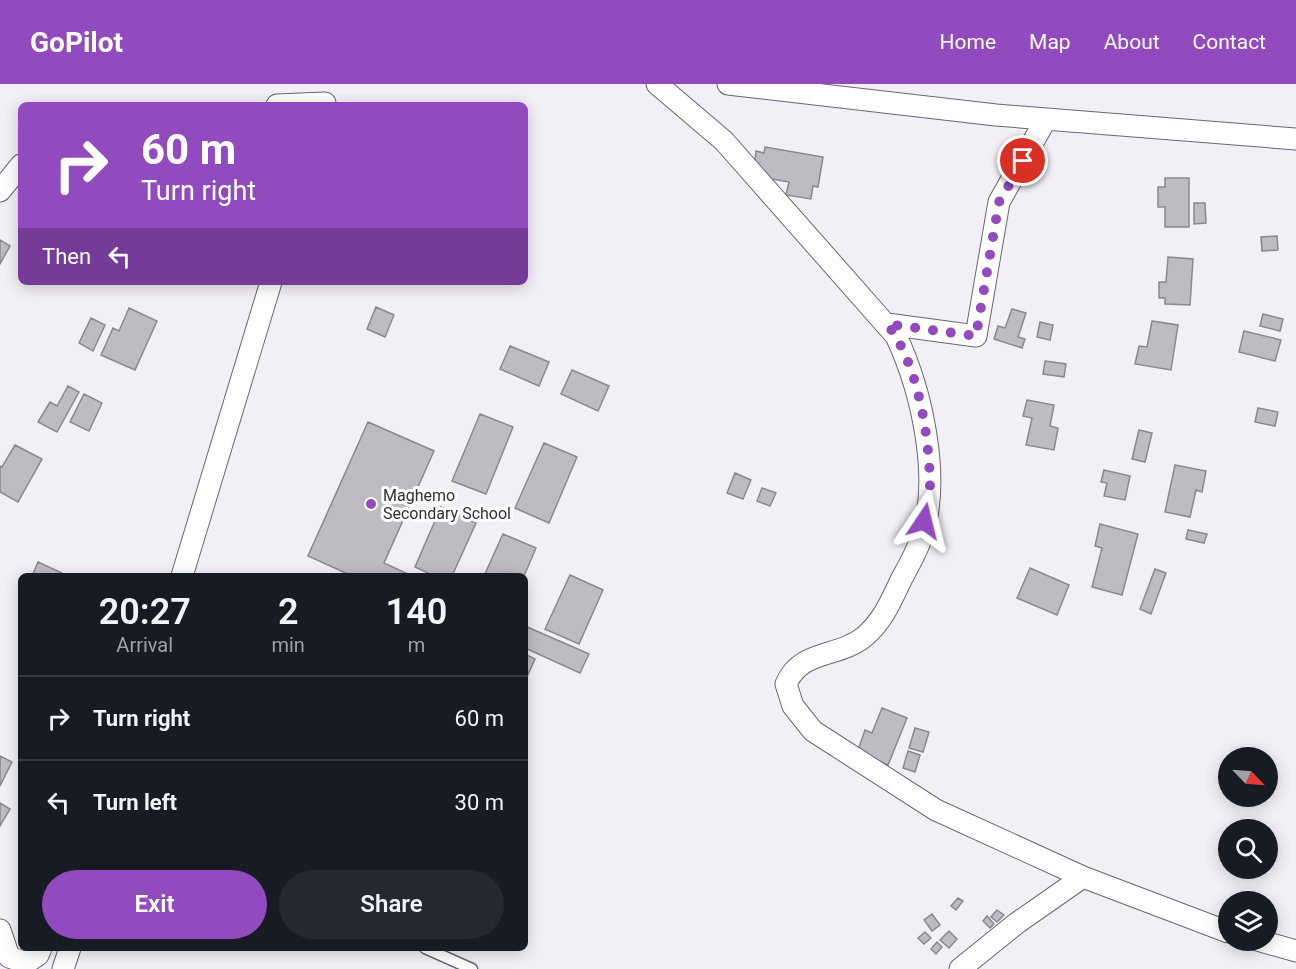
<!DOCTYPE html>
<html lang="en">
<head>
<meta charset="utf-8">
<style>
	body { margin:0; font-family:Roboto,sans-serif; background:#242831; color:#f1f3f6; height:100vh; display:flex; flex-direction:column; font-size:22px; white-space:nowrap }
	* { box-sizing:border-box; margin:0 }
	p { font-size:20px; color:#9ea1a6 }
	.icon { flex:none; width:33px; height:33px; fill:none; stroke:currentColor; stroke-width:2; stroke-linecap:round; stroke-linejoin:round }
	.map { position:relative; flex:1; overflow:hidden }
	.drawer { position:absolute; left:18px; top:489px; width:510px; height:378px; display:flex; flex-direction:column; background:#171b24; border-radius:9px; box-shadow:0 3px 15px #0003 }
	.drawer>* { flex:none }
	.hud { position:absolute; left:18px; top:18px; width:510px; height:183px; border-radius:9px; box-shadow:0 3px 15px #0003; background:#924bbe; color:#fff; overflow:hidden }
	.needle { width:39px; rotate:115deg }
	.buttons { position:absolute; left:1218px; top:663px; display:grid; gap:12px }
	.buttons a { display:grid; place-items:center; width:60px; height:60px; border-radius:50%; background:#171b24; box-shadow:0 3px 15px #0003; font-size:30px }
	.pin { position:absolute; display:grid; place-items:center; width:51px; height:51px; color:#fff; margin:-26px; border:3px solid #fff; border-radius:50%; box-shadow:0 2px 6px #0007 }
	.me { position:absolute; width:66px; margin:-33px; rotate:10deg; stroke-linejoin:round; filter:drop-shadow(0 0 4px #0008) }
	.turn { display:flex; align-items:center; gap:21px; height:126px; padding:0 24px; font-size:27px }
	.turn .icon { width:78px; height:78px; stroke-width:2.5 }
	.turn b { display:block; font-size:42px; line-height:51px }
	.then { display:flex; align-items:center; height:57px; padding:0 24px; background:#0003; gap:12px; font-size:22px }
	.eta { display:flex; justify-content:space-evenly; align-items:center; height:102px; text-align:center }
	.eta b { font-size:36px; font-weight:600; line-height:42px }
	.primary-button { display:flex; gap:12px; margin-top:auto; padding:12px 24px }
	.primary-button a { flex:1; height:69px; border-radius:36px; background:#924bbe; color:#fff; font-size:24px; font-weight:600; line-height:69px; text-align:center }
	.primary-button a+a { background:#242831; color:#f1f3f6 }
	ul { padding:0; list-style:none }
	li { display:flex; align-items:center; gap:18px; height:84px; padding:0 24px; border-top:2px solid #363941 }
	li div { flex:1 }
	li b { display:block; font-size:22px }
	li em { font-style:normal }
	header { display:flex; align-items:center; gap:36px; box-sizing:border-box; height:84px; padding:0 30px; background:#924bbe; color:#fff }
	header strong { font-size:28px }
	nav { display:flex; gap:33px; margin-inline-start:auto; font-size:21px }
	.map>svg:first-child { display:block }
	.building { fill:#bfbbc2; stroke:#8c888e; stroke-width:1.5 }
	.lines { fill:none; stroke-linecap:round; stroke-linejoin:round }
	.lane-casing { stroke:#6b676d; stroke-width:13 }
	.street-casing { stroke:#6b676d; stroke-width:23 }
	.lane { stroke:#fff; stroke-width:10 }
	.street { stroke:#fff; stroke-width:21 }
	.route { stroke:#924bbe; stroke-width:10; stroke-dasharray:0 18 }
	.poi-dot { fill:#924bbe; stroke:#fefefe; stroke-width:2 }
	.labels { text-anchor:middle; dominant-baseline:central; stroke-width:6; stroke-linejoin:round; paint-order:stroke }
	.poi-label { font-size:16px; fill:#312f32; stroke:#fefefe; text-anchor:start }
</style>
</head>
<body>
<header>
<strong>GoPilot</strong>
<nav><a>Home</a><a>Map</a><a>About</a><a>Contact</a></nav>
</header>
<div class="map">
<svg width="1296" height="885" viewBox="0 0 1296 885">
	<rect width="100%" height="100%" fill="#f3eff6"/>
	<path class="building" d="M 765,63 L 823,73 L 818,103 L 813,102 L 811,115 L 786,111 L 789,98 L 760,93 L 754,83 L 756,67 L 764,69 Z
		M 1165,94 L 1189,94 L 1189,143 L 1165,143 L 1165,123 L 1158,123 L 1158,103 L 1165,103 Z
		M 1194,119 L 1205,119 L 1206,139 L 1194,140 Z
		M 1277,152 L 1278,166 L 1262,167 L 1261,153 Z
		M 0,156 L 10,162 L 0,180 Z
		M 1168,173 L 1193,175 L 1190,221 L 1165,220 L 1165,214 L 1159,214 L 1159,198 L 1166,198 Z
		M 376,223 L 394,231 L 385,253 L 367,245 Z
		M 129,224 L 157,237 L 135,286 L 101,271 L 113,244 L 119,247 Z
		M 1012,225 L 1026,229 L 1018,253 L 1025,255 L 1022,264 L 994,255 L 998,242 L 1005,244 Z
		M 1263,230 L 1283,235 L 1280,247 L 1260,242 Z
		M 91,234 L 105,241 L 93,267 L 79,259 Z
		M 1152,237 L 1178,241 L 1171,286 L 1135,280 L 1139,262 L 1147,263 Z
		M 1040,238 L 1053,241 L 1050,256 L 1037,253 Z
		M 1244,247 L 1281,256 L 1275,277 L 1239,268 Z
		M 510,262 L 549,278 L 539,302 L 500,285 Z
		M 1045,277 L 1066,280 L 1064,293 L 1043,290 Z
		M 572,286 L 609,302 L 598,327 L 561,310 Z
		M 68,302 L 79,308 L 57,348 L 38,338 L 50,318 L 57,322 Z
		M 84,310 L 102,319 L 89,347 L 70,338 Z
		M 1027,316 L 1054,321 L 1050,342 L 1058,344 L 1054,366 L 1026,361 L 1032,334 L 1023,332 Z
		M 1258,324 L 1278,328 L 1275,342 L 1255,338 Z
		M 480,330 L 513,343 L 486,410 L 452,397 Z
		M 368,338 L 434,367 L 384,479 L 412,492 L 352,492 L 308,472 Z
		M 1139,346 L 1152,349 L 1145,378 L 1132,375 Z
		M 544,359 L 577,373 L 549,439 L 515,424 Z
		M 15,361 L 42,375 L 18,418 L 0,408 L 0,382 L 2,383 Z
		M 1175,381 L 1206,387 L 1202,408 L 1196,406 L 1190,433 L 1165,428 Z
		M 1104,386 L 1130,392 L 1125,416 L 1104,412 L 1107,399 L 1101,398 Z
		M 735,389 L 751,396 L 743,415 L 727,409 Z
		M 762,404 L 776,409 L 770,422 L 757,417 Z
		M 441,423 L 476,439 L 452,492 L 434,492 L 415,483 Z
		M 1100,440 L 1138,450 L 1122,511 L 1092,503 L 1102,464 L 1095,462 Z
		M 1188,446 L 1207,450 L 1204,459 L 1186,455 Z
		M 503,450 L 536,464 L 524,492 L 484,492 Z
		M 38,478 L 62,489 L 60,492 L 32,492 Z
		M 1030,484 L 1069,501 L 1057,531 L 1017,514 Z
		M 1155,485 L 1166,489 L 1151,530 L 1140,525 Z
		M 570,491 L 603,506 L 579,560 L 545,545 Z
		M 525,542 L 589,570 L 580,589 L 525,564 Z
		M 525,570 L 535,575 L 525,597 Z
		M 882,624 L 907,634 L 888,681 L 857,669 L 865,646 L 872,649 Z
		M 915,644 L 929,648 L 923,668 L 909,664 Z
		M 908,667 L 920,671 L 915,688 L 903,684 Z
		M 0,672 L 12,678 L 0,702 Z
		M 0,719 L 10,725 L 0,742 Z
		M 958,814 L 963,817 L 956,826 L 951,822 Z
		M 997,826 L 1004,831 L 997,838 L 991,833 Z
		M 932,830 L 940,841 L 932,847 L 924,836 Z
		M 987,832 L 994,840 L 990,844 L 983,837 Z
		M 949,847 L 957,855 L 949,864 L 940,856 Z
		M 925,848 L 931,854 L 924,860 L 918,854 Z
		M 937,858 L 942,863 L 936,870 L 931,865 Z"/>
	<g class="lines">
		<g class="lane-casing">
			<path id="lane" d="M 425,864 L 472,885"/>
		</g>
		<g class="street-casing">
			<path id="street" d="M 657,0 L 724,57 L 896,252 C 922,307 942,396 921,455 C 916,469 908,483 901,496 C 891,517 883,537 864,553 C 838,574 801,565 786,600 L 793,622 L 813,647 L 936,726 L 1083,793 L 1228,848
				M 728,0 L 996,31 L 1296,55
				M 277,21 L 325,19
				M 0,107 L 21,81
				M 887,240 L 976,252 L 999,118 L 1046,35
				M 182,492 L 271,198
				M 0,846 L 9,873 L 26,879 L 38,871 L 41,864
				M 1257,856 L 1296,867
				M 63,885 L 70,864
				M 960,885 L 1017,839 L 1083,793"/>
		</g>
		<use href="#lane" class="lane"/>
		<use href="#street" class="street"/>
	</g>
	<g class="lines">
		<path class="route" d="M 924,437 C 926,425 930,412 930,400 C 929,351 918,279 887,240 L 976,252 L 999,118 L 1023,77"/>
	</g>
	<circle class="poi-dot" cx="371" cy="420" r="6"/>
	<g class="labels">
		<g class="poi-label">
			<text x="383" y="411">Maghemo<tspan x="383" dy="18">Secondary School</tspan></text>
		</g>
	</g>
</svg>
<div class="buttons">
<a><svg class="needle" viewBox="-14 -14 28 28"><path d="M0-13l5 13h-10z" fill="#e53935"/><path d="M0 13l5-13h-10z" fill="#9ea1a6"/></svg></a>
<a><svg class="icon" aria-label="search" viewBox="0 0 24 24"><circle cx="10" cy="10" r="6"/><path d="M15 15l6 6"/></svg></a>
<a><svg class="icon" aria-label="layers" viewBox="0 0 24 24"><path d="M12 4l9 5-9 5-9-5zM3 14l9 5 9-5"/></svg></a>
</div>
<div class="pin" style="left:1023px;top:77px;background:#d93025"><svg class="icon" aria-label="arrive" viewBox="0 0 24 24"><path d="M6 21V4h12l-3 4 3 4H6"/></svg></div>
<svg class="me" style="left:924px;top:437px" viewBox="-20 -20 40 40"><path d="M0-17L14 15 0 8-14 15z" fill="#924bbe" stroke="#fff" stroke-width="4"/></svg>
<div class="hud">
<div class="turn"><svg class="icon" aria-label="right" viewBox="0 0 24 24"><path d="M7 20v-9h11M14 6l5 5-5 5"/></svg><div><b>60 m</b>Turn right</div></div>
<div class="then">Then<svg class="icon" aria-label="left" viewBox="0 0 24 24"><path d="M17 20v-9H6M10 6l-5 5 5 5"/></svg></div>
</div>
<section class="drawer">
<div class="eta">
<div><b>20:27</b><p>Arrival</p></div>
<div><b>2</b><p>min</p></div>
<div><b>140</b><p>m</p></div>
</div>
<ul>
<li><svg class="icon" aria-label="right" viewBox="0 0 24 24"><path d="M7 20v-9h11M14 6l5 5-5 5"/></svg><div><b>Turn right</b></div><em>60 m</em></li>
<li><svg class="icon" aria-label="left" viewBox="0 0 24 24"><path d="M17 20v-9H6M10 6l-5 5 5 5"/></svg><div><b>Turn left</b></div><em>30 m</em></li>
</ul>
<div class="primary-button"><a>Exit</a><a>Share</a></div>
</section>
</div>
</body>
</html>
